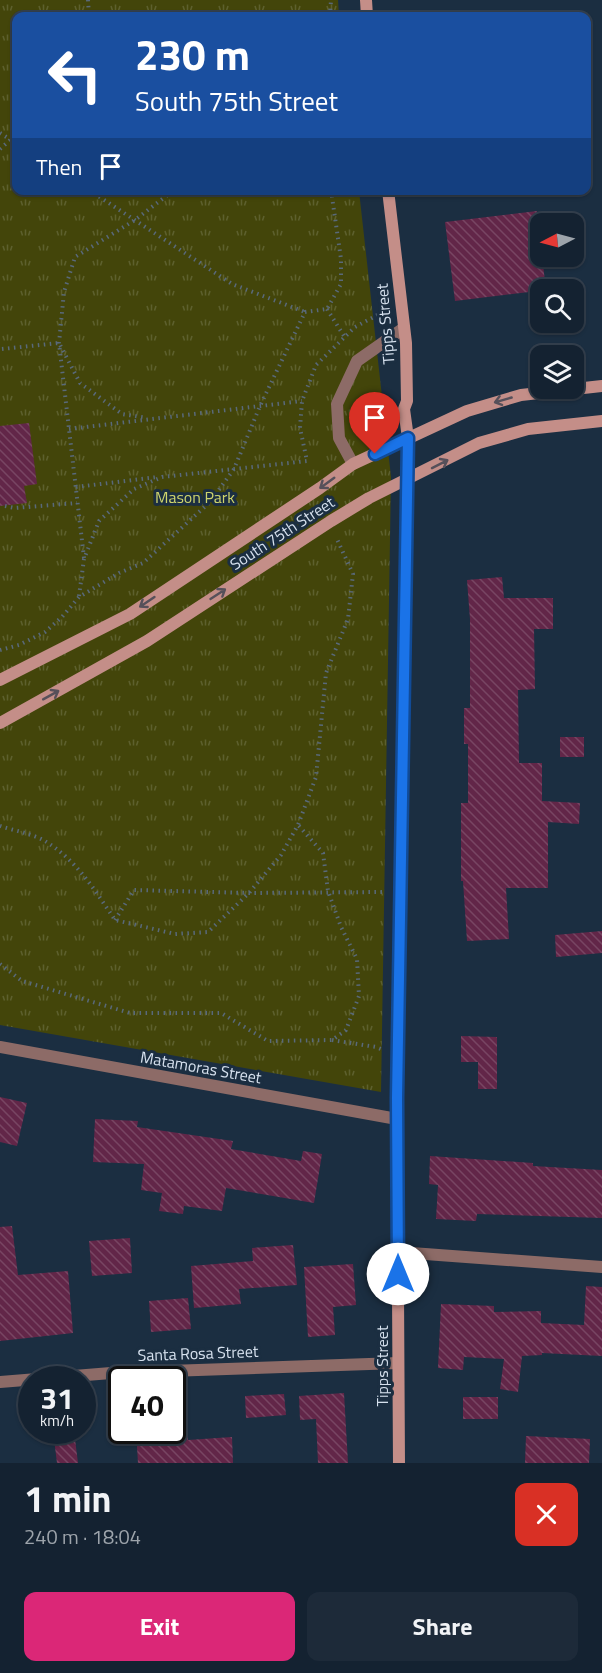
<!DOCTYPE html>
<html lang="en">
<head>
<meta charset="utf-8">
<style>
	body { margin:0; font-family:"Titillium Web",sans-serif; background:#1d2a39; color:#f1f3f6; height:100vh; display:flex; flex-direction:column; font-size:22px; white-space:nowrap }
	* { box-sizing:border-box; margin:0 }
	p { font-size:20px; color:#9da4ab }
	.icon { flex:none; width:33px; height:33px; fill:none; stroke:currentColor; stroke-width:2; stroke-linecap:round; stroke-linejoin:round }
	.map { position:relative; height:1463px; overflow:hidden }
	.details { display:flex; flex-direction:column; background:#142231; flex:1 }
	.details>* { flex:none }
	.hud { position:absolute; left:12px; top:12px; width:579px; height:183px; border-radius:12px; box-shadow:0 2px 4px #0004,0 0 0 2px #333f4d; background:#1a4fa0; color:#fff; overflow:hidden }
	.needle { width:39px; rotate:264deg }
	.buttons { position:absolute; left:530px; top:213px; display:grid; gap:12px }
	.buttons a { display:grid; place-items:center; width:54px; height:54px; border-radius:12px; background:#142231; box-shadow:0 2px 4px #0004,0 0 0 2px #333f4d; font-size:30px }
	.speed { position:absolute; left:18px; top:1366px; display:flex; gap:12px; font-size:30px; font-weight:700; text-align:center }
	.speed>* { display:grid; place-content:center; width:78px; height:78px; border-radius:50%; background:#142231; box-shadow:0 2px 4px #0004,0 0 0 2px #333f4d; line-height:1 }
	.speed small { font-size:15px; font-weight:400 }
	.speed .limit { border:3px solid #111; border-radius:9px; background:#fff; color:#111 }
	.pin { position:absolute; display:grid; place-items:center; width:51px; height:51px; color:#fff; margin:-62px -26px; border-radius:50% 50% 50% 0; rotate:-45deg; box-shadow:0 0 6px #0007 }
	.pin .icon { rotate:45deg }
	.me { position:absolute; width:66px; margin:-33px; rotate:0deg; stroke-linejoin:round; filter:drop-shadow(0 0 4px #0008) }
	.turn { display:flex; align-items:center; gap:21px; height:126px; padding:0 24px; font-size:27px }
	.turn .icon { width:78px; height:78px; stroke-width:2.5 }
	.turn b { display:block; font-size:42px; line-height:51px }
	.then { display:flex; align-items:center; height:57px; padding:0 24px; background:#0003; gap:12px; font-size:22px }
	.round { display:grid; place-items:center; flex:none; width:63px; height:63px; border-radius:12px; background:#1d2a39 }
	.head { display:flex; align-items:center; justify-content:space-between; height:102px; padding:0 24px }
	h1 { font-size:36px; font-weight:700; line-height:45px }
	.button { display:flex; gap:12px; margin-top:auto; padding:12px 24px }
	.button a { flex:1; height:69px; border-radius:12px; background:#db2777; color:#fff; font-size:24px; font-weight:700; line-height:69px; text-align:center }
	.button a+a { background:#1d2a39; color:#f1f3f6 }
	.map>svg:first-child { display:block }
	.park { fill:url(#park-tufts) }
	.building { fill:url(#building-back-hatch) }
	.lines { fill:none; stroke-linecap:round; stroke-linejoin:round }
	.path { stroke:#59697a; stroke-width:4; stroke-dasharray:1.5 4.5; stroke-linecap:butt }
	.lane { stroke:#8d6b67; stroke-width:12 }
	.street { stroke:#8d6b67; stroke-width:12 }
	.secondary { stroke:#c48e88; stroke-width:12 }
	.oneway { stroke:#56505a }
	.route-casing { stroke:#114b97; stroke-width:15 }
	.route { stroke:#1a73e8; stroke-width:10 }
	.labels { text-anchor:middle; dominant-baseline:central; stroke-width:6; stroke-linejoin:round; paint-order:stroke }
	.street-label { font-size:16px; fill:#d6e1ee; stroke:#1b2e41 }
	.park-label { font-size:16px; fill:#ced46d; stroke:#1b2e41 }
</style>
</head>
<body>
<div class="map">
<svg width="602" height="1463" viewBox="0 0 602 1463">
	<defs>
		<pattern id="park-tufts" width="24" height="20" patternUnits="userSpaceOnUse" patternTransform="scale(1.5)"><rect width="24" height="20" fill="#43450a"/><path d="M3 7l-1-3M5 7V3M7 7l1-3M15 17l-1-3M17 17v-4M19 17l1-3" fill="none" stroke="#5d602e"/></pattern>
		<pattern id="building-back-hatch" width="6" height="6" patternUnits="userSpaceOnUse" patternTransform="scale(1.5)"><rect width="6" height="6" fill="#622648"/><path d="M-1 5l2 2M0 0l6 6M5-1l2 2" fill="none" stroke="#784563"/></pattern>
	</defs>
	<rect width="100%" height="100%" fill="#1b2e41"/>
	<path class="park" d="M 0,0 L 338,0 L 339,16 L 16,16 L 16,190 L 359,191 L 391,477 L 381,1092 L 0,1025 Z"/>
	<path class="building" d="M 537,211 L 540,256 L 542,256 L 546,290 L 455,301 L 445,222 Z
		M 29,423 L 37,484 L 24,486 L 27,503 L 0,506 L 0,426 Z
		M 502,577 L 504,598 L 553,598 L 553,629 L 534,629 L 535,689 L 518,690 L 519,763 L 542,763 L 542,801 L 580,803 L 579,824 L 548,822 L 548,888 L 506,888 L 509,939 L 467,941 L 463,881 L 461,881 L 461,803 L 468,803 L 468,744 L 464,744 L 464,708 L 470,708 L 470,619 L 467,580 Z
		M 560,737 L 584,737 L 584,757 L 560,757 Z
		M 602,931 L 602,953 L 556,957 L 555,935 Z
		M 461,1036 L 497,1037 L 497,1089 L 478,1089 L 478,1062 L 461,1062 Z
		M 0,1097 L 27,1103 L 17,1146 L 0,1142 Z
		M 95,1119 L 138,1121 L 137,1127 L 233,1141 L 231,1149 L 301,1161 L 303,1151 L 322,1154 L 314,1203 L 226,1188 L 222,1211 L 184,1206 L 183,1214 L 159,1211 L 162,1193 L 141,1190 L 144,1164 L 93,1162 Z
		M 430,1156 L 533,1163 L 533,1166 L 602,1170 L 602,1218 L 477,1214 L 476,1221 L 436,1219 L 438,1185 L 429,1184 Z
		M 12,1226 L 18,1275 L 68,1271 L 73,1333 L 0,1341 L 0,1227 Z
		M 130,1238 L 132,1273 L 92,1276 L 89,1241 Z
		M 293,1245 L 297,1285 L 239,1289 L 241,1304 L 194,1308 L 191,1266 L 253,1261 L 252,1248 Z
		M 353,1264 L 356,1305 L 333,1307 L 335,1335 L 308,1337 L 304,1267 Z
		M 586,1286 L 602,1287 L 602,1356 L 542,1353 L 542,1355 L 522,1356 L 518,1392 L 500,1389 L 504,1359 L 464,1357 L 463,1370 L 438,1368 L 441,1304 L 494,1306 L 494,1312 L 541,1311 L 541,1323 L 584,1325 Z
		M 188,1298 L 191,1329 L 151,1332 L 149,1301 Z
		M 344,1393 L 348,1463 L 318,1463 L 316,1419 L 300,1420 L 299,1396 Z
		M 284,1394 L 286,1415 L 246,1418 L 245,1396 Z
		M 463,1397 L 498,1397 L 498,1419 L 463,1419 Z
		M 53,1431 L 74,1431 L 78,1463 L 57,1463 Z
		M 136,1431 L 187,1431 L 188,1440 L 232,1437 L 233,1463 L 138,1463 Z
		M 526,1436 L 590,1439 L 589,1463 L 525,1463 Z"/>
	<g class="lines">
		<path class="path" d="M 88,0 L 89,16
			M 330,16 L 331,0
			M 0,133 L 16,143
			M 0,149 L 16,135
			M 89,190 L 232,284 L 305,312
			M 327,309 L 344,336
			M 2,349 L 59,343 L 80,383 L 122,414 L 147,418
			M 69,429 L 302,401
			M 377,433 L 378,423 L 388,418
			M 76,487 L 158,477
			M 5,506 L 15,508 L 77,503
			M 84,558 L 59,343 L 64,292 L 75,257 L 135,220 L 174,190
			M 79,596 L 84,559 L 99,521 L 134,489 L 162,477 L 307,461 L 300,428 L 302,401 L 316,365 L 355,327 L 385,311
			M 0,650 L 19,645 L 45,632 L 62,617 L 79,597 L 119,573 L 143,563 L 210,502 L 234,469 L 260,406 L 305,312 L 327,309 L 341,284 L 341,259 L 331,190
			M 0,826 C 15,831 35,834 48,843 C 78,862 96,892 115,920 L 175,934 L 208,932 L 249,893 L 281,855 L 298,825 L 316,777 L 326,673 L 348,619 L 353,574 L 336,537
			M 115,920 L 134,890 L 249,893 L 384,892
			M 0,964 L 22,981 L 130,1013 L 221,1013 L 268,1041 L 332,1040 L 346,1030 L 359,996 L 357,959 L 341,927 L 328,891 L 323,853 L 298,825
			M 332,1040 L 376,1047 L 381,1049"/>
		<path class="lane" d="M 353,464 L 339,438 L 337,404 L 357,361 L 404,328"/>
		<path class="street" d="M 0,1047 L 397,1119
			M 398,1252 L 602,1267
			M 0,1382 L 111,1373 L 398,1363"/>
		<path class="secondary" d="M 366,0 L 367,16
			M 388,190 L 406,343 L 407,401 L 404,409 L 408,438 L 397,1119 L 399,1463
			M 0,680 L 130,614 L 320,488 L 353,464 L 467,411 L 521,395 L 602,386
			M 0,723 L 147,641 L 331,521 L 369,498 L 479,443 L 528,429 L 602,421"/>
	</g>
	<defs><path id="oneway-shaft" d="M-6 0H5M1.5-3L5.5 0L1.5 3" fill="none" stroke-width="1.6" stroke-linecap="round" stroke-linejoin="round" transform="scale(1.5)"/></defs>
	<g class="oneway">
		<use href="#oneway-shaft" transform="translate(503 400) rotate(164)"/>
		<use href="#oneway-shaft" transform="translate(440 464) rotate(-27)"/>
		<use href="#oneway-shaft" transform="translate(327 483) rotate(144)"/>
		<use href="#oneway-shaft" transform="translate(218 594) rotate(-33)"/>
		<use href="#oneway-shaft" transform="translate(147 602) rotate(146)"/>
		<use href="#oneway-shaft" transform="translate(51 695) rotate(-29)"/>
	</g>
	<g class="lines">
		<g class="route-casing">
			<path id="route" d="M 375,454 L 408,438 L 397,1098 L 398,1274"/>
		</g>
		<use href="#route" class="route"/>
	</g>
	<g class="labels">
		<g class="street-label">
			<text transform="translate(385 324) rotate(-95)">Tipps Street</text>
			<text transform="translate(282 533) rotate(-33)">South 75th Street</text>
			<text transform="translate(201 1067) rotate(10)">Matamoras Street</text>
			<text transform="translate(198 1353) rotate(-2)">Santa Rosa Street</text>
			<text transform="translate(382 1366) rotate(-90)">Tipps Street</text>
		</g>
		<g class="park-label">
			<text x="195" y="497">Mason Park</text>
		</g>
	</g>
</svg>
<div class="buttons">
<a><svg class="needle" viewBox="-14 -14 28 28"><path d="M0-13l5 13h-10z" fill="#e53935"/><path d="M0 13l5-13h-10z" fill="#9da4ab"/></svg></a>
<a><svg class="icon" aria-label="search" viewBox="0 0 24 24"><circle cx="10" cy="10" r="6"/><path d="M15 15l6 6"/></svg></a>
<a><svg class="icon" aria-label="layers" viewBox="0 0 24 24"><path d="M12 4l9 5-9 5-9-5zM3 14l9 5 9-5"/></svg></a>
</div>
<div class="speed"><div>31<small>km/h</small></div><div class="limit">40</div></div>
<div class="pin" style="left:375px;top:454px;background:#d93025"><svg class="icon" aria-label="arrive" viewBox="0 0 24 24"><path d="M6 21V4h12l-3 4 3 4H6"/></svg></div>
<svg class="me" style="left:398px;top:1274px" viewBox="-20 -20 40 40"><circle r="19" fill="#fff"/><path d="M0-13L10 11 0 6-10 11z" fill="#1a73e8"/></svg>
<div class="hud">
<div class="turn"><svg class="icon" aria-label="left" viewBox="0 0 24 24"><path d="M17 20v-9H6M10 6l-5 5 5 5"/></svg><div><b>230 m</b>South 75th Street</div></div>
<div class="then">Then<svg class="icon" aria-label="arrive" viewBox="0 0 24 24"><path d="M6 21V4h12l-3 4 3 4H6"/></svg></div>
</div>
</div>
<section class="details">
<div class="head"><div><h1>1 min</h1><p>240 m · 18:04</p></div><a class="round" style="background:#d93025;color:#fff"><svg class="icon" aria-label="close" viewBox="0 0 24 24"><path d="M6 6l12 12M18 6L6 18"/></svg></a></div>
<div class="button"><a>Exit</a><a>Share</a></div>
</section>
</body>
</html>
